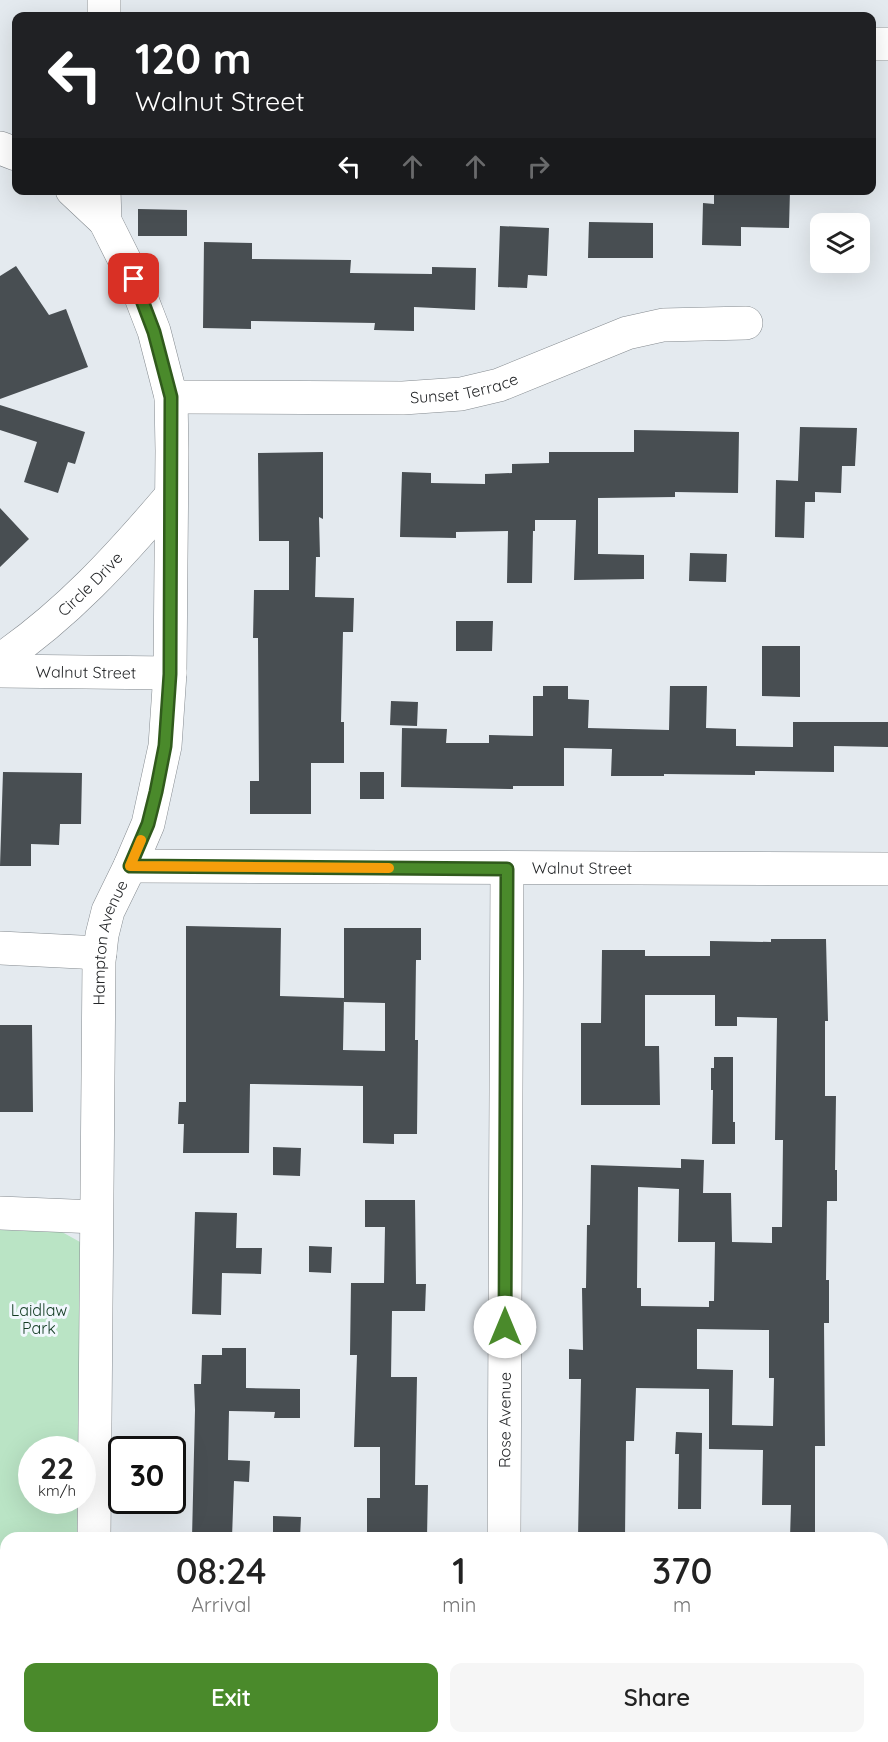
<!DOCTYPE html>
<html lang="en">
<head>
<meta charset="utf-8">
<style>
	body { margin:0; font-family:Quicksand,sans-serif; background:#f6f6f6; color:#222; height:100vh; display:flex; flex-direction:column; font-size:22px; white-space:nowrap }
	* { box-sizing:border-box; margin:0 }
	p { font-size:20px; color:#767676 }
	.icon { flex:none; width:33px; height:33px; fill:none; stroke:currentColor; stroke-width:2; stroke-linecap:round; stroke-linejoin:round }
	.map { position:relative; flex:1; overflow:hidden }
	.side { position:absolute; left:0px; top:1532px; width:888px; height:212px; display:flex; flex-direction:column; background:#fff; border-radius:18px 18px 0 0; box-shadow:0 6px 24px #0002 }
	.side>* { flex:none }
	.top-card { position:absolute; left:12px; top:12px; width:864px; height:183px; border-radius:12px; box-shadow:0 6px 24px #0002; background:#202124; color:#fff; overflow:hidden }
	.buttons { position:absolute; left:810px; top:213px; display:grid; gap:12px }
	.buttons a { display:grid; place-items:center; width:60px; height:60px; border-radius:12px; background:#fff; box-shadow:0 6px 24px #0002; font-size:30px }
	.speed { position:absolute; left:18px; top:1436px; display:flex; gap:12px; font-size:30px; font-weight:700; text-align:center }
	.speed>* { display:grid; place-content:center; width:78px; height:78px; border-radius:50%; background:#fff; box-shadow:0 6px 24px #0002; line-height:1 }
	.speed small { font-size:15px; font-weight:400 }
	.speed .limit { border:3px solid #111; border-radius:9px; background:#fff; color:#111 }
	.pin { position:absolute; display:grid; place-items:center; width:51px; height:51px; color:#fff; margin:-26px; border-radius:12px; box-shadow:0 3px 9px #0006 }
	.me { position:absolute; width:66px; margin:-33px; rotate:0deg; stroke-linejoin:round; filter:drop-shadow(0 0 4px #0008) }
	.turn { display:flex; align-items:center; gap:21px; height:126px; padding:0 24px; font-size:27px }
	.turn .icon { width:78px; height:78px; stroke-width:2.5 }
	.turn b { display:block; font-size:42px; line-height:51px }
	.lanes { display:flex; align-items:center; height:57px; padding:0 24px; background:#0003; justify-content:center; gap:30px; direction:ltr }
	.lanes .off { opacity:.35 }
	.eta { display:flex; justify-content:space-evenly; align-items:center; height:102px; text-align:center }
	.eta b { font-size:36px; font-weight:600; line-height:42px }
	.action { display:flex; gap:12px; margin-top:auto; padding:12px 24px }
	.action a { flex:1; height:69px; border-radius:12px; background:#4a8a2b; color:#fff; font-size:24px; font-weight:600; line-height:69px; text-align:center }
	.action a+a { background:#f6f6f6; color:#222 }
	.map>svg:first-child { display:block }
	.green { fill:#bae4c5 }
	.building { fill:#484e52; fill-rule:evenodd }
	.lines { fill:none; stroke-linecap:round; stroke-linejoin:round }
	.minor-casing { stroke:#848a8f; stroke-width:34 }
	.minor { stroke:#fff; stroke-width:33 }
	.route-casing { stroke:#305a1c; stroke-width:15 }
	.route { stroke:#4a8a2b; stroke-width:10 }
	.slow { stroke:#f59e0b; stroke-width:10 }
	.labels { text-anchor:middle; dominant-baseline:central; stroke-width:6; stroke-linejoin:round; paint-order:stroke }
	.street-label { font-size:16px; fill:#252729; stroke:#f1f7fd }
	.park-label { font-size:16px; fill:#123b22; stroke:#f1f7fd }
</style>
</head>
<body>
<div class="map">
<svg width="888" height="1742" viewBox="0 0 888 1742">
	<rect width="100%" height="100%" fill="#e4eaef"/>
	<path class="green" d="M 0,1230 L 62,1232 L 80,1242 L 79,1449 L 32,1449 L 32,1500 L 79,1500 L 78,1537 L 6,1538 L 6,1737 L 77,1737 L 77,1742 L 0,1742 Z"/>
	<path class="building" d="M 714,190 L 790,190 L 789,228 L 741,227 L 741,246 L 702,245 L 703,203 L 714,204 Z
		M 138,209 L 187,210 L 187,236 L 138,236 Z
		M 589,222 L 653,223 L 653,258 L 588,258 Z
		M 500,226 L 549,228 L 547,276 L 528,275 L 527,288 L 498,287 Z
		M 204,242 L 252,243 L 252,259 L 351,260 L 350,273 L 432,274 L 432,267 L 476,268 L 475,310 L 414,307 L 414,331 L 374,330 L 375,323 L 251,321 L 251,329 L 203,328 Z
		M 16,266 L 49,315 L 66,309 L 88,367 L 0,399 L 0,276 Z
		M 0,405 L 85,432 L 75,464 L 68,462 L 58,493 L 24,482 L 37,442 L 0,430 Z
		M 800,427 L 857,428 L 855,466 L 842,466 L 841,493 L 815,492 L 815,502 L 805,502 L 804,538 L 775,537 L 776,480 L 798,481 Z
		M 634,430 L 739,432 L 738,493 L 675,492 L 675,497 L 598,498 L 598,554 L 644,555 L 644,579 L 574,580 L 576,520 L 535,520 L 535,531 L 533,531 L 532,583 L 507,583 L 508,531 L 456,532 L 456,538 L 400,537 L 402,472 L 431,473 L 431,483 L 485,484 L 485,474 L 512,473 L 512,464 L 549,463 L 549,452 L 634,452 Z
		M 323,452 L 323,519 L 319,517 L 320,557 L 316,557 L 315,597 L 354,598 L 353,632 L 343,632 L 341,722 L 344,722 L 344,763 L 311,763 L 311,814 L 250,814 L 250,781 L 259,781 L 258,638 L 253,638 L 254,590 L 289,590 L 289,541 L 259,541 L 258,453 Z
		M 0,508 L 29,539 L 0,567 Z
		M 690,553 L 727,554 L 726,582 L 689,581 Z
		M 456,621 L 493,621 L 492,651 L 456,651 Z
		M 762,646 L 800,646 L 800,697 L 762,696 Z
		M 543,686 L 568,686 L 568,699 L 589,700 L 588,728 L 669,730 L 670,686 L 707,686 L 706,728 L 736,729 L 736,746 L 793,747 L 793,722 L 888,722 L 888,747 L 834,746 L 834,772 L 755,771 L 755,775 L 664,774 L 664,776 L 611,776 L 612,749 L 564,748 L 564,786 L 513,786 L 513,789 L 401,787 L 402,728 L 447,729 L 446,743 L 489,743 L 489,735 L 533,736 L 533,696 L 543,696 Z
		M 391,701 L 418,702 L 417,726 L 390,725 Z
		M 3,772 L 82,773 L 81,824 L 60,824 L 59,845 L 31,844 L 31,866 L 0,866 Z
		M 360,772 L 384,772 L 384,799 L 360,799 Z
		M 186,926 L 281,928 L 280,996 L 344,998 L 343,1050 L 385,1051 L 385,1003 L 344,1002 L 344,928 L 421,928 L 421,960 L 416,960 L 415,1040 L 418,1040 L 417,1134 L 394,1134 L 394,1144 L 363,1143 L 363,1086 L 250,1084 L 249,1153 L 183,1153 L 184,1124 L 178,1124 L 179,1102 L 186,1102 Z
		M 771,939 L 826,939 L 828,1021 L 825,1021 L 825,1096 L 836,1096 L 835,1170 L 837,1170 L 837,1201 L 827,1201 L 826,1280 L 829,1280 L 829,1323 L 824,1323 L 825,1446 L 815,1446 L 815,1538 L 790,1538 L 791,1505 L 762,1505 L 763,1450 L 709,1449 L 709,1389 L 636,1388 L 634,1441 L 626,1441 L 625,1538 L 578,1538 L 581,1379 L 569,1379 L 569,1349 L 583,1350 L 582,1288 L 586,1288 L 587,1225 L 590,1225 L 591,1165 L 681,1168 L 681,1159 L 704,1160 L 703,1193 L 731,1193 L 732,1242 L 772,1243 L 772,1227 L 782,1227 L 783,1140 L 775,1140 L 777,1018 L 737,1017 L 737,1026 L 715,1026 L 715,995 L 645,995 L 645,1046 L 659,1046 L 660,1105 L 581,1105 L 581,1023 L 601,1023 L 602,950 L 645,950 L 645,956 L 710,956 L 710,941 L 771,942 ZM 638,1187 L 679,1189 L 678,1242 L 715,1242 L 714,1301 L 709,1301 L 709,1307 L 641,1306 L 641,1288 L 637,1288 ZM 697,1329 L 769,1330 L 769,1378 L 774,1378 L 773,1426 L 732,1425 L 733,1370 L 697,1369 Z
		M 0,1025 L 32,1025 L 33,1112 L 0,1112 Z
		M 714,1057 L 733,1057 L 733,1122 L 735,1122 L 735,1144 L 712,1144 L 713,1090 L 711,1090 L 711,1068 L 714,1068 Z
		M 273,1147 L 301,1148 L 300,1176 L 273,1175 Z
		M 365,1200 L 415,1200 L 416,1284 L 426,1284 L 425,1311 L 392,1311 L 391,1377 L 417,1377 L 415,1485 L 428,1485 L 427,1538 L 367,1538 L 367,1498 L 380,1498 L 380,1447 L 354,1447 L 357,1355 L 350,1355 L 351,1283 L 384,1283 L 385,1227 L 365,1227 Z
		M 195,1212 L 237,1213 L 236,1248 L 262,1248 L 261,1274 L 222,1273 L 221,1315 L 192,1314 Z
		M 309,1246 L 332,1247 L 331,1273 L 309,1272 Z
		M 222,1348 L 246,1348 L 246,1388 L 300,1389 L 300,1418 L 274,1418 L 275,1412 L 229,1411 L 228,1460 L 250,1461 L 249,1482 L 234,1481 L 232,1538 L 192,1538 L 195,1410 L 194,1384 L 201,1384 L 202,1355 L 222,1355 Z
		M 676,1432 L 702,1433 L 701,1509 L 678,1509 L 679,1454 L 675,1454 Z
		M 273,1516 L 301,1517 L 300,1538 L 273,1538 Z"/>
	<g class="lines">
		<g class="minor-casing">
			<g id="minor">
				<path d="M 104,0 L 104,16"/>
				<path d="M 872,44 L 888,44"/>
				<path d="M 0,148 L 16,154"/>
				<path d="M 72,190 L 105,221"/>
				<path id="s1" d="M 171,397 L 403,398 L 461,394 L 499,385 L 627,333 L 663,325 L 746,323"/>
				<path id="s2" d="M 0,660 C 67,614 118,558 170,497"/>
				<path id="s3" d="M 0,671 L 170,673"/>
				<path id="s4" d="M 130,866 L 888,869"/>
				<path d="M 0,948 L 100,953"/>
				<path d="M 0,1213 L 96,1217"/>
				<path id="s5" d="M 94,1538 L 99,961 L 102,935 L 108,911 L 130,866 L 148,824 L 165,746 L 170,673 L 172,451 L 171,397 L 154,331 L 134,279 L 105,221 L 104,190"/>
				<path id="s6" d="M 504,1538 L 507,869"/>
				<path d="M 93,1742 L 93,1737"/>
				<path d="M 503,1742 L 503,1737"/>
			</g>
		</g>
		<use href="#minor" class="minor"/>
	</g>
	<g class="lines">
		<g class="route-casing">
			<path id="route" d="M 134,279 L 154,332 L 171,397 L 170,674 L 165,746 L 156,792 L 148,824 L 130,866 L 507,869 L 505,1327"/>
		</g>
		<use href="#route" class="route"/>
		<path class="slow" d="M 141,840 L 130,866 L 389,868"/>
	</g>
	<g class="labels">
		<g class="street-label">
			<text stroke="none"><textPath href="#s1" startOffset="294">Sunset Terrace</textPath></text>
			<text stroke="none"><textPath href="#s2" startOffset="118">Circle Drive</textPath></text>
			<text stroke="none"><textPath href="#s3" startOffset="86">Walnut Street</textPath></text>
			<text stroke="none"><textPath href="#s4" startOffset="452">Walnut Street</textPath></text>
			<text stroke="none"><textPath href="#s5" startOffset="597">Hampton Avenue</textPath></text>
			<text stroke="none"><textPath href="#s6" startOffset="118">Rose Avenue</textPath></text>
		</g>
		<g class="park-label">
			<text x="39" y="1310">Laidlaw<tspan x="39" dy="18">Park</tspan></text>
		</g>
	</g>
</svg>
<div class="buttons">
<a><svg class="icon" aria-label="layers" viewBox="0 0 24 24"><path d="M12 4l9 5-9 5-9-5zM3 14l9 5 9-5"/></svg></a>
</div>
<div class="speed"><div>22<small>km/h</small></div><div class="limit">30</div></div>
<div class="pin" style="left:134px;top:279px;background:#d93025"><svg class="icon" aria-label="arrive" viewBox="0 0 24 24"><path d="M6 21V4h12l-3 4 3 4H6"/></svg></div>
<svg class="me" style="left:505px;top:1327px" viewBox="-20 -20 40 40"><circle r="19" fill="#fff"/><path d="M0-13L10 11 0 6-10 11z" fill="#4a8a2b"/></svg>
<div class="top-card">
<div class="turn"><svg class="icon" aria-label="left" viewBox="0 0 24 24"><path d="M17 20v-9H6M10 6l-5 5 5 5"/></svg><div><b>120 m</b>Walnut Street</div></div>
<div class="lanes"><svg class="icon" aria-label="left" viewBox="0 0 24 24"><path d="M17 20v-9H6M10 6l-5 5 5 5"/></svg><svg class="icon off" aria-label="ahead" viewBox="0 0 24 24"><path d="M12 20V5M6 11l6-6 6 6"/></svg><svg class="icon off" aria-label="ahead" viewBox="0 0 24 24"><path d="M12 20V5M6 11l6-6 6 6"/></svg><svg class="icon off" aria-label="right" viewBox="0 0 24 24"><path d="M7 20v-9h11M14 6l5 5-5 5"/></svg></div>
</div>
<section class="side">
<div class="eta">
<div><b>08:24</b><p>Arrival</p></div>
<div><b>1</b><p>min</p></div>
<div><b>370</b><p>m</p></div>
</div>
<div class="action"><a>Exit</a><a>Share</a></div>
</section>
</div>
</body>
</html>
